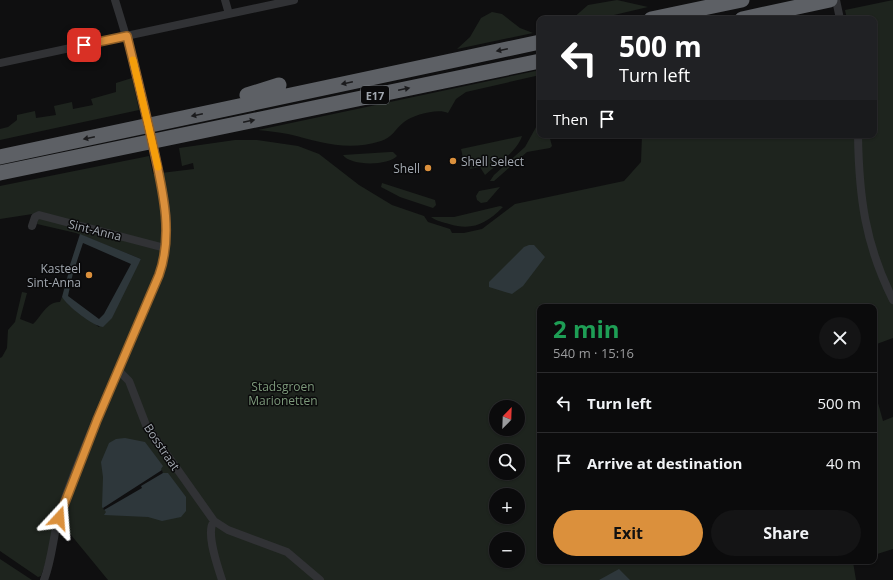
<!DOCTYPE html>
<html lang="en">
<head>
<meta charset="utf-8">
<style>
	body { margin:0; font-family:"Open Sans",sans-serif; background:#141415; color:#f1f3f6; height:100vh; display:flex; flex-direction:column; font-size:15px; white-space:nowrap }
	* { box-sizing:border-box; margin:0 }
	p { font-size:13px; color:#9a9b9d }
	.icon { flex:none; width:22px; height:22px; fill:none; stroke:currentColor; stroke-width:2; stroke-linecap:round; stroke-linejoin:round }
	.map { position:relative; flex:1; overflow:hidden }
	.panel { position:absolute; left:537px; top:304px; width:340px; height:260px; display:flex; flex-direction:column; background:#0b0b0c; border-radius:8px; box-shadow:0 1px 3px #0004,0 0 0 1px #2b2b2d }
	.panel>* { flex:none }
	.guide { position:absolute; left:537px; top:16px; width:340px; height:122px; border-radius:8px; box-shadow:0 1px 3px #0004,0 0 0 1px #2b2b2d; background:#202124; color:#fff; overflow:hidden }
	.needle { width:26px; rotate:23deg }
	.controls { position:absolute; left:489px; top:400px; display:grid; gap:8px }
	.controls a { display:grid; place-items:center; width:36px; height:36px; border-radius:50%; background:#0b0b0c; box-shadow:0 1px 3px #0004,0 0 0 1px #2b2b2d; font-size:20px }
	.pin { position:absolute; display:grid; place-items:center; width:34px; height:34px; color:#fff; margin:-17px; border-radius:8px; box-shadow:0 2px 6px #0006 }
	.me { position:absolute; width:44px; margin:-22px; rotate:19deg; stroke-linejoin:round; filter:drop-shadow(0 0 3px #0008) }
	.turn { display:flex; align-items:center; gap:14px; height:84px; padding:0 16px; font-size:18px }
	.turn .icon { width:52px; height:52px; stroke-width:2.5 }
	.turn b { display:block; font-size:28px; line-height:34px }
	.then { display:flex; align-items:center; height:38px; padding:0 16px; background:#0003; gap:8px; font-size:15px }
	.round { display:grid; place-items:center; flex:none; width:42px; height:42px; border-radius:21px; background:#141415 }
	.summary { display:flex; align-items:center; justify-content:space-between; height:68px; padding:0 16px }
	h1 { font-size:24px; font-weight:700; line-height:30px; color:#1e9e55 }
	.action { display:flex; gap:8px; margin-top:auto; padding:8px 16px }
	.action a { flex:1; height:46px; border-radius:24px; background:#db903c; color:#111; font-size:16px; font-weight:700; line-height:46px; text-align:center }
	.action a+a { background:#141415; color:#f1f3f6 }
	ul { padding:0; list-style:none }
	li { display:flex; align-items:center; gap:12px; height:60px; padding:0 16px; border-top:1px solid #2b2b2d }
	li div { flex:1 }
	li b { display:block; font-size:15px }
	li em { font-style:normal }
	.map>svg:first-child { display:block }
	.green { fill:#1e241e; fill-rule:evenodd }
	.water { fill:#2e373b }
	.pier { fill:#0f0f10 }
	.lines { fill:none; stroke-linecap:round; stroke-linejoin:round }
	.minor { stroke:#313235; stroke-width:8 }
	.motorway { stroke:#5d6065; stroke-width:15 }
	.oneway { fill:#1b1b1d }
	.route-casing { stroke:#8e5e27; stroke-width:10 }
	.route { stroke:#db903c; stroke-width:7 }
	.slow { stroke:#f59e0b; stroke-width:7 }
	.poi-dot { fill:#db903c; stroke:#0a0a0b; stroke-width:1.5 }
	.labels { text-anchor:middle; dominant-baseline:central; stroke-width:3; stroke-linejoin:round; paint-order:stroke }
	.shield { fill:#0a0a0b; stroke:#74797e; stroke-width:1 }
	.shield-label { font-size:11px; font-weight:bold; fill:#a2a8b0 }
	.poi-label { font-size:12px; fill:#a2a8b0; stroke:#0a0a0b; text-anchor:end }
	.street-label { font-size:12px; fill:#a2a8b0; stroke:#0a0a0b }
	.park-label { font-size:12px; fill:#7d997b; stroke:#0a0a0b }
</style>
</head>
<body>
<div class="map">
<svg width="893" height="580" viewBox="0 0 893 580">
	<rect width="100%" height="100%" fill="#0f0f10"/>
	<path class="green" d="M 617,0 L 648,7 L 597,19 L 572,19 L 588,5 Z
		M 893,0 L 893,338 L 874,345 L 874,307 L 540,307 L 540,561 L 857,561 L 853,562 L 856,580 L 108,580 L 62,524 L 53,529 L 51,547 L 41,576 L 38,577 L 0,551 L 0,358 L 2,357 L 7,348 L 8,330 L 15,322 L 22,292 L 27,293 L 20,319 L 33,324 C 41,317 47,301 60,302 L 62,297 L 69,305 L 99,327 L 141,259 L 76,233 L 37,224 L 39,213 L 0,219 L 0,186 L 149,156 L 153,174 L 194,169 L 193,163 L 182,166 L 179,148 L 235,140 L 257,140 L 298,146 L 319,154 L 359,185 L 392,205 L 424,216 L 428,222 L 450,229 L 452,233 L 464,233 L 482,229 L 515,204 L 624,181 L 641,162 L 642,135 L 874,135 L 874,19 L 847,19 L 845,10 ZM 496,407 L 518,407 L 518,429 L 496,429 ZM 496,451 L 518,451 L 518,473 L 496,473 ZM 496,495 L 518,495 L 518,517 L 496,517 ZM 496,539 L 518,539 L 518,561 L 496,561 Z
		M 492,12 L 502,14 L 520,28 L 533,33 L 457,49 L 470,37 L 481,18 Z
		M 540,70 L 540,75 L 466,92 L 456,99 L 448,113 C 438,108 413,115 404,122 C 396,128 392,138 381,141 C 346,152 322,142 288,134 C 278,132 268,131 258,130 Z
		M 132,78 L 139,110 L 0,140 L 0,129 L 8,127 L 17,120 L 17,115 L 35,111 L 36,118 L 56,115 L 54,106 L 72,102 L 73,109 L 93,105 L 91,99 L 116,92 L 116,83 Z
		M 540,120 L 540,135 L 549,135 L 552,146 L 550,148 L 527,152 L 494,181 L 490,181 L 494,175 L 525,147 Z
		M 522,136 C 517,152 497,164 485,175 L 480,167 L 470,169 L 468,162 L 464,162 L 461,149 Z
		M 390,152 L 393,152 L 397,156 C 388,166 350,166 343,155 Z
		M 382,183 L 435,200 L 436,205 L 433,208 L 400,197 L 381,187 Z
		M 500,187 L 487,202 L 481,203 L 477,200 L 476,196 L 479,191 Z
		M 500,206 L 503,207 C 486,224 472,231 449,224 C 443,222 436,221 431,217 L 454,217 Z
		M 874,396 L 876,396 L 883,421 L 893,417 L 893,549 L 874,555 Z
		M 0,559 L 32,580 L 0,580 Z"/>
	<path class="water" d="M 80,234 L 141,259 L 112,318 L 103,327 C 93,326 67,306 62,297 L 69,271 L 73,273 L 68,296 L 99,319 L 104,314 L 131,264 L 83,243 L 74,270 L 69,268 Z
		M 529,245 L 534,245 L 545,257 L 523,286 L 512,294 L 489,287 L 489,282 L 524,247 Z
		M 125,438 L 145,442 L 163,466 L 161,469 L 163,473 L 168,473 L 186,497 L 186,511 L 181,517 L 162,521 L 148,517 L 104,515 L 106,512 L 102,507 L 103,477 L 101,462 L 109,443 L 116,439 Z
		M 619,569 L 630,580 L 599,580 Z"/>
	<path class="pier" d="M 162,470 L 163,473 L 141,486 L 142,488 L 104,510 L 103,508 Z"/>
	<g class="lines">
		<path class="minor" d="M 225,0 L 229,14
			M 836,0 L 840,19
			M 0,63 L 294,0
			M 858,135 C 859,197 865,244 893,300
			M 32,226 L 35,217 L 39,215 L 165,248
			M 118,370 L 129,381 L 146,425 L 214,521 L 228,530 L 287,552 L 320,580
			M 214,521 C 205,532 218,567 222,580
			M 44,580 C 53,557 53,532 61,509 C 89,429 127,353 159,275 C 163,262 166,247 167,233 C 168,207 160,178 155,152 C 144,101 131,50 115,0"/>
		<path class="motorway" d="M 651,19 L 742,0
			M 742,19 L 830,0
			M 247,95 L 279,85
			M 0,157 L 540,42
			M 0,173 L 540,61"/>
	</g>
	<defs><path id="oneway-solid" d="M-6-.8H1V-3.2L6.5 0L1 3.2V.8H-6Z"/></defs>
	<g class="oneway">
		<use href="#oneway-solid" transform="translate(502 50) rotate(168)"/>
		<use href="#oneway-solid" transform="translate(347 83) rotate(168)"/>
		<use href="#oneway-solid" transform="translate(404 89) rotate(-12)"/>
		<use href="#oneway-solid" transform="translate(197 115) rotate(168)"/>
		<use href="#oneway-solid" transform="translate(249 121) rotate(-12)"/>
		<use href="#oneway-solid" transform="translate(89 138) rotate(168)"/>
	</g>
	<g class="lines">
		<g class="route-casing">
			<path id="route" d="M 59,518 L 97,420 L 159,275 C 174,233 162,188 153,146 C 145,109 136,73 127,36 L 84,45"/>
		</g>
		<use href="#route" class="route"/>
		<path class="slow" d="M 133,60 L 158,167"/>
	</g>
	<g class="poi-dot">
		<circle cx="453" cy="161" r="4"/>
		<circle cx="428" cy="168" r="4"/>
		<circle cx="89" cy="275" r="4"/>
	</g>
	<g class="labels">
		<rect class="shield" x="361" y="86" width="28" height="18" rx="3"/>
		<g class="shield-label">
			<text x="375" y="95">E17</text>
		</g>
		<g class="poi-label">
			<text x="461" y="161" text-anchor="start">Shell Select</text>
			<text x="420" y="168">Shell</text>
			<text x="81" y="268">Kasteel<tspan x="81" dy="14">Sint-Anna</tspan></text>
		</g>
		<g class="street-label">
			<text transform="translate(95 230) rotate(14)">Sint-Anna</text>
			<text transform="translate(162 447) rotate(56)">Bosstraat</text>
		</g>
		<g class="park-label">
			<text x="283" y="386">Stadsgroen<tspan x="283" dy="14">Marionetten</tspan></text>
		</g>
	</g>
</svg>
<div class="controls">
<a><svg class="needle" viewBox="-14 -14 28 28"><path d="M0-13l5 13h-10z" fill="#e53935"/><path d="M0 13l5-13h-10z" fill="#9a9b9d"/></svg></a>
<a><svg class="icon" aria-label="search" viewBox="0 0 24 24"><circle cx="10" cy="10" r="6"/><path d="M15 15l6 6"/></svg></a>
<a>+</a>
<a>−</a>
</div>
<div class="pin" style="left:84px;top:45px;background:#d93025"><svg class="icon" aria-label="arrive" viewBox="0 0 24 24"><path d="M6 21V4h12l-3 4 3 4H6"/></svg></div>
<svg class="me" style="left:59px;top:518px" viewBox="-20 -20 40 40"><path d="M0-17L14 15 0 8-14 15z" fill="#db903c" stroke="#fff" stroke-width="4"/></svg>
<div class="guide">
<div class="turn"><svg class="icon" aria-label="left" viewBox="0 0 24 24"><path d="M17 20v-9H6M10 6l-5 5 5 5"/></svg><div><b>500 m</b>Turn left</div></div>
<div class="then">Then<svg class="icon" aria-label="arrive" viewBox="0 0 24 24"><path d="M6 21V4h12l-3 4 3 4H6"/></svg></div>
</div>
<section class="panel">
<div class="summary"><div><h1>2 min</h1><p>540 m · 15:16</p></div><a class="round"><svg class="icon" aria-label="close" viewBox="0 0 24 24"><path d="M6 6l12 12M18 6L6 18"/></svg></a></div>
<ul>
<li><svg class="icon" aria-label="left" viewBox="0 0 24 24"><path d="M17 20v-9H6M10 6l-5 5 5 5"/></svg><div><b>Turn left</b></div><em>500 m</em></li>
<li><svg class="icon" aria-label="arrive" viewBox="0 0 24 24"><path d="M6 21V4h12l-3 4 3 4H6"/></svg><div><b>Arrive at destination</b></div><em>40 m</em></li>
</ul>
<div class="action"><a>Exit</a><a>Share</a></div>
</section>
</div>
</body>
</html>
